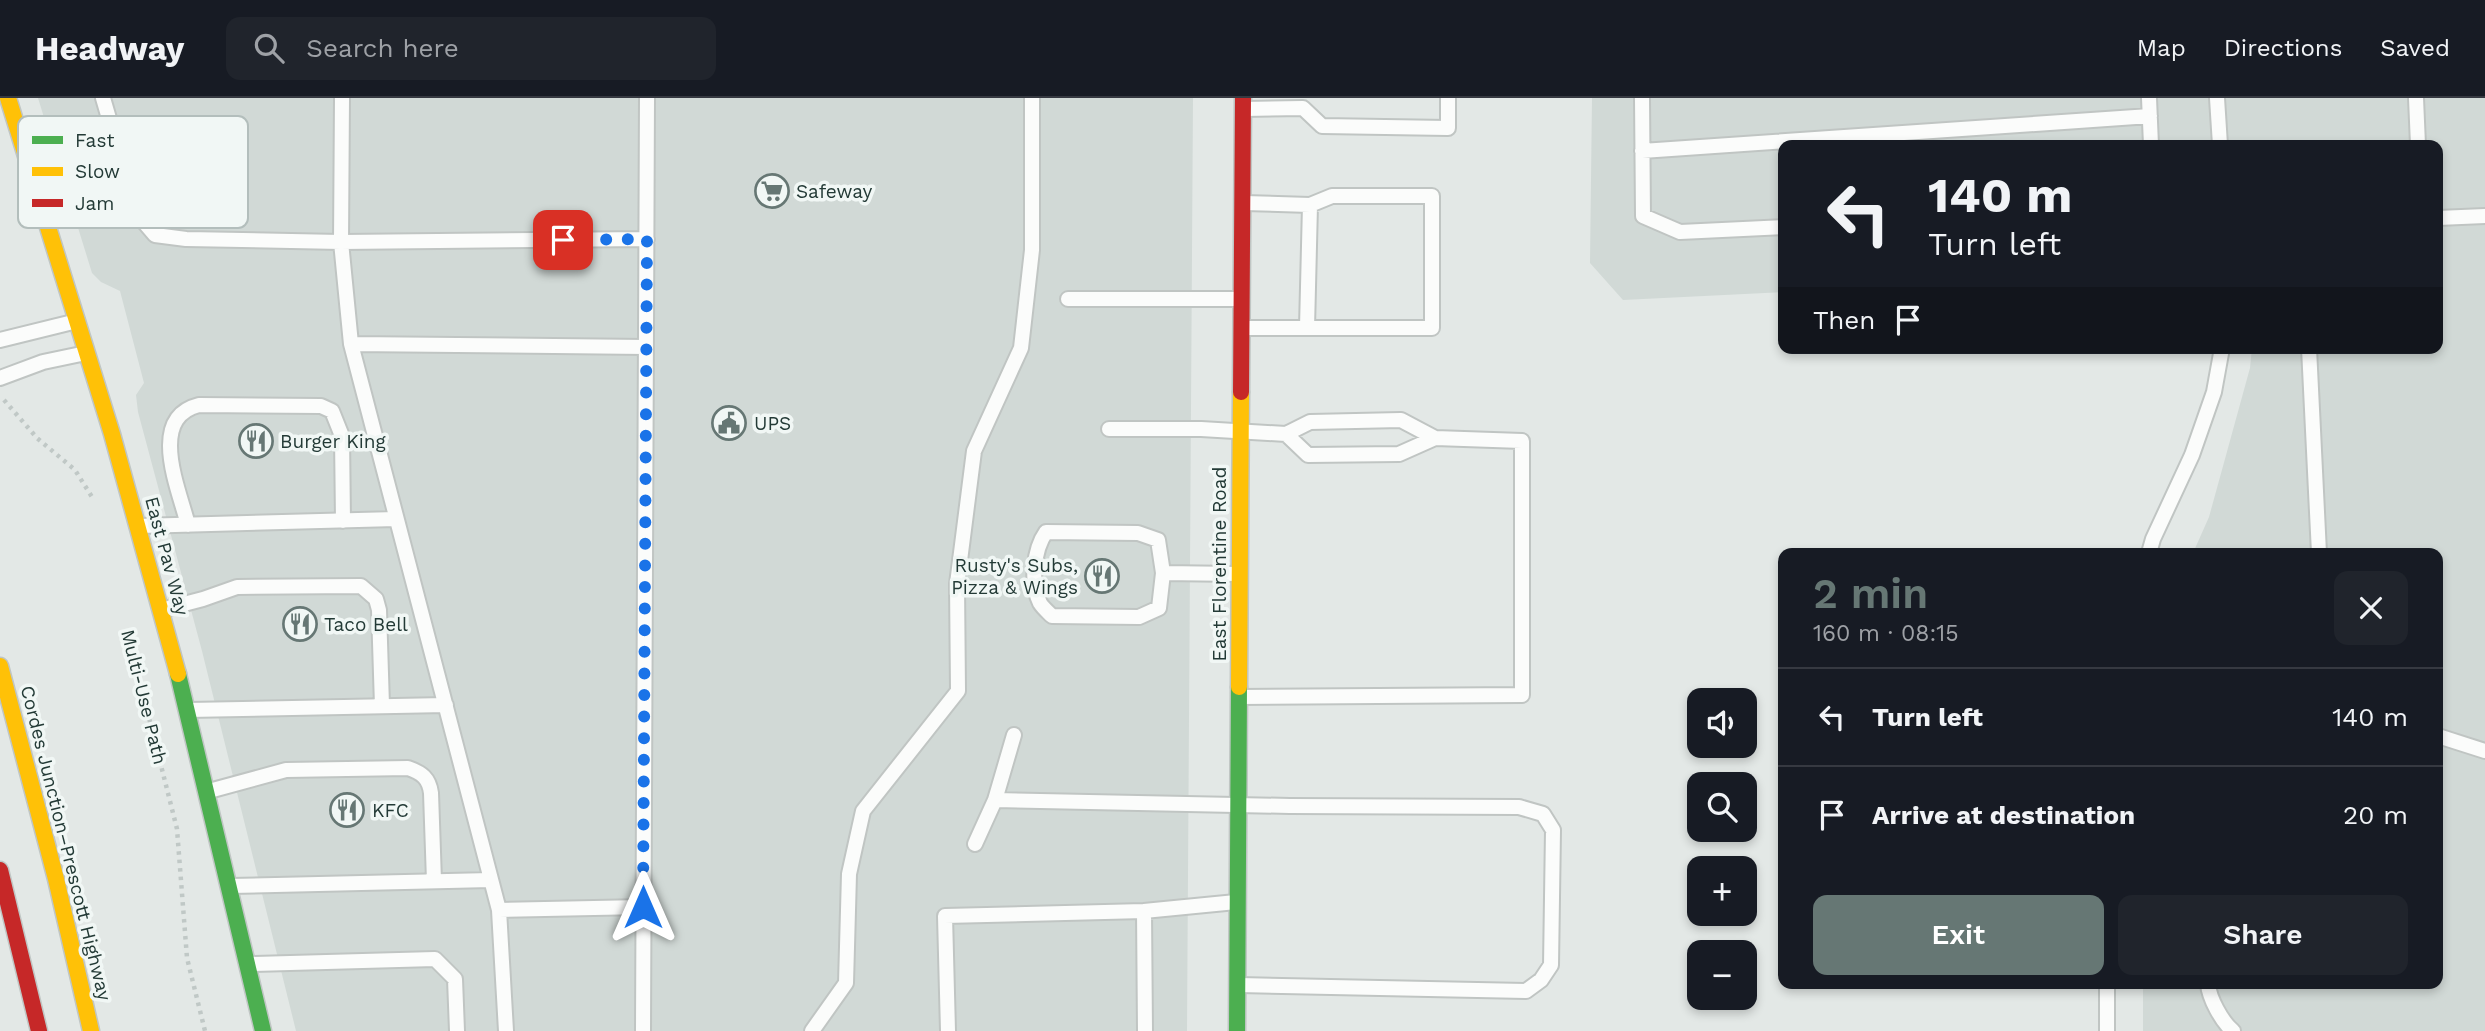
<!DOCTYPE html>
<html lang="en">
<head>
<meta charset="utf-8">
<style>
	body { margin:0; font-family:"Work Sans",sans-serif; background:#20242c; color:#f1f3f6; height:100vh; display:flex; flex-direction:column; font-size:26px; white-space:nowrap }
	* { box-sizing:border-box; margin:0 }
	p { font-size:23px; color:#9ea1a6 }
	.icon { flex:none; width:38px; height:38px; fill:none; stroke:currentColor; stroke-width:2; stroke-linecap:round; stroke-linejoin:round }
	.map { position:relative; flex:1; overflow:hidden }
	.side { position:absolute; left:1778px; top:450px; width:665px; height:441px; display:flex; flex-direction:column; background:#171b24; border-radius:14px; box-shadow:0 4px 10px #0003 }
	.side>* { flex:none }
	.guide { position:absolute; left:1778px; top:42px; width:665px; height:214px; border-radius:14px; box-shadow:0 4px 10px #0003; background:#171b24; color:#f1f3f6; overflow:hidden }
	.controls { position:absolute; left:1687px; top:590px; display:grid; gap:14px }
	.controls a { display:grid; place-items:center; width:70px; height:70px; border-radius:14px; background:#171b24; box-shadow:0 4px 10px #0003; font-size:35px }
	.pin { position:absolute; display:grid; place-items:center; width:60px; height:60px; color:#fff; margin:-30px; border-radius:14px; box-shadow:0 4px 10px #0006 }
	.me { position:absolute; width:77px; margin:-38px; rotate:0deg; stroke-linejoin:round; filter:drop-shadow(0 0 5px #0008) }
	.turn { display:flex; align-items:center; gap:24px; height:147px; padding:0 35px; font-size:32px }
	.turn .icon { width:91px; height:91px; stroke-width:2.5 }
	.turn b { display:block; font-size:49px; line-height:60px }
	.then { display:flex; align-items:center; height:66px; padding:0 35px; background:#0003; gap:14px; font-size:26px }
	.round { display:grid; place-items:center; flex:none; width:74px; height:74px; border-radius:14px; background:#20242c }
	.overview { display:flex; align-items:center; justify-content:space-between; height:119px; padding:0 35px }
	h1 { font-size:42px; font-weight:600; line-height:52px; color:#667774 }
	.cta { display:flex; gap:14px; margin-top:auto; padding:14px 35px }
	.cta a { flex:1; height:80px; border-radius:14px; background:#667774; color:#fff; font-size:28px; font-weight:600; line-height:80px; text-align:center }
	.cta a+a { background:#20242c; color:#f1f3f6 }
	ul { padding:0; list-style:none }
	li { display:flex; align-items:center; gap:21px; height:98px; padding:0 35px; border-top:2px solid #363941 }
	li div { flex:1 }
	li b { display:block; font-size:26px }
	li em { font-style:normal }
	header { display:flex; align-items:center; gap:42px; box-sizing:border-box; height:98px; padding:0 35px; background:#171b24; border-bottom:2px solid #363941 }
	header strong { font-size:33px }
	nav { display:flex; gap:38px; margin-inline-start:auto; font-size:24px }
	.search { width:490px; height:63px; background:#20242c; display:flex; align-items:center; gap:18px; box-sizing:border-box; padding:0 24px; border-radius:14px; color:#9ea1a6; font-size:26px }
	.map>svg:first-child { display:block }
	.built { fill:#d1d9d6 }
	.lines { fill:none; stroke-linecap:round; stroke-linejoin:round }
	.lane-casing { stroke:#c0c5c3; stroke-width:18 }
	.fast-casing { stroke:#c0c6c4; stroke-width:19 }
	.slow-casing { stroke:#c0c6c4; stroke-width:19 }
	.jam-casing { stroke:#c0c6c4; stroke-width:19 }
	.path { stroke:#c0c8c6; stroke-width:4.5; stroke-dasharray:3.5 5; stroke-linecap:butt }
	.lane { stroke:#fbfcfb; stroke-width:14 }
	.fast { stroke:#4caf50; stroke-width:16 }
	.slow { stroke:#ffc107; stroke-width:16 }
	.jam { stroke:#c62828; stroke-width:16 }
	.route { stroke:#1a73e8; stroke-width:12; stroke-dasharray:0 21.6 }
	.labels { text-anchor:middle; dominant-baseline:central; stroke-width:7; stroke-linejoin:round; paint-order:stroke }
	.poi-label { font-size:19px; fill:#233a36; stroke:#f1f7f5; text-anchor:start }
	.street-label { font-size:19px; fill:#233a36; stroke:#f1f7f5 }
	.key { fill:#f1f7f5; stroke:#b3bebc; stroke-width:2 }
	.key-label { font-size:19px; fill:#233a36 }
</style>
</head>
<body>
<header>
<strong>Headway</strong>
<div class="search"><svg class="icon" aria-label="search" viewBox="0 0 24 24"><circle cx="10" cy="10" r="6"/><path d="M15 15l6 6"/></svg>Search here</div>
<nav><a>Map</a><a>Directions</a><a>Saved</a></nav>
</header>
<div class="map">
<svg width="2485" height="933" viewBox="0 0 2485 933">
	<rect width="100%" height="100%" fill="#e3e8e6"/>
	<path class="built" d="M 38,0 L 1193,0 L 1187,933 L 296,933 L 202,553 L 138,314 L 136,297 L 144,285 L 120,193 L 101,184 L 92,175 Z
		M 1592,0 L 2485,0 L 2485,933 L 2143,933 L 2143,886 L 2438,886 L 2438,455 L 2193,455 L 2209,419 L 2250,270 L 2252,250 L 2438,250 L 2438,47 L 1783,47 L 1783,194 L 1623,202 L 1590,165 Z"/>
	<g class="lines">
		<g class="lane-casing">
			<path id="lane" d="M 103,0 L 137,116 L 155,137 L 186,141 L 341,144 L 647,141
				M 342,0 L 341,144 L 351,246 L 499,812 L 643,809
				M 1642,0 L 1643,118 L 1680,134 L 1783,129
				M 2149,0 L 2151,47
				M 2217,0 L 2220,47
				M 2416,0 L 2418,47
				M 1244,11 L 1303,10 L 1322,28 L 1448,30 L 1448,0
				M 1642,53 L 2150,18
				M 2438,120 L 2485,118
				M 1068,201 L 1240,201
				M 1242,230 L 1432,230 L 1432,98 L 1332,98 L 1310,107 L 1244,105
				M 1307,230 L 1310,107
				M 0,242 L 77,223
				M 351,246 L 646,249
				M 2309,250 L 2319,455
				M 0,280 L 43,264 L 86,255
				M 1109,331 L 1201,331 L 1286,336 L 1310,324 L 1401,322 L 1435,340 L 1522,343 L 1522,597 L 1239,599
				M 1286,336 L 1308,357 L 1399,356 L 1435,340
				M 188,427 C 179,391 147,320 199,307 L 321,308 L 332,313 L 342,338 L 343,423
				M 139,428 L 396,421
				M 1046,434 L 1138,435 L 1158,442 L 1163,475 L 1159,510 L 1139,519 L 1052,518 C 1048,514 1043,510 1040,505 C 1030,485 1034,451 1046,434 Z
				M 2149,455 L 2153,441 L 2192,357 L 2214,294 L 2222,250
				M 1163,475 L 1238,476
				M 161,512 L 203,501 L 237,489 L 361,488 L 376,501 L 379,512 L 382,608
				M 188,612 L 446,607
				M 2438,638 L 2485,653
				M 209,693 L 286,672 L 408,670 C 422,675 429,680 431,695 L 434,783
				M 995,702 L 1290,708 L 1519,709 L 1543,716 L 1553,732 L 1551,867 L 1541,882 L 1526,893 L 1239,887
				M 975,746 L 995,702 L 1014,637
				M 230,788 L 491,782
				M 499,812 L 506,933
				M 251,866 L 435,861 L 455,881 L 457,933
				M 2208,886 C 2209,900 2222,924 2233,933
				M 643,933 L 647,0
				M 812,933 L 846,885 L 849,776 L 863,713 L 958,593 L 957,486 L 974,353 L 1021,250 L 1032,152 L 1032,0
				M 948,933 L 945,818 L 1144,813
				M 1145,933 L 1144,813 L 1236,804
				M 2107,933 L 2107,886"/>
		</g>
		<g class="fast-casing">
			<path id="fast" d="M 178,576 L 263,933
				M 1237,933 L 1239,589"/>
		</g>
		<g class="slow-casing">
			<path id="slow" d="M 8,0 L 112,336 L 178,576
				M 0,568 L 56,781 L 91,933
				M 1239,589 L 1241,294"/>
		</g>
		<g class="jam-casing">
			<path id="jam" d="M 1241,294 L 1243,0
				M 0,772 L 39,933"/>
		</g>
		<path class="path" d="M 4,302 L 37,340 L 75,372 L 92,399
			M 143,596 L 177,731 L 187,860 L 205,933"/>
		<use href="#lane" class="lane"/>
		<use href="#fast" class="fast"/>
		<use href="#slow" class="slow"/>
		<use href="#jam" class="jam"/>
	</g>
	<g class="lines">
		<path class="route" d="M 563,142 L 647,141 L 643,809"/>
	</g>
	<defs>
		<g id="supermarket-ring" transform="scale(1.75)"><circle r="9.5" fill="#f1f7f5" stroke="#667774" stroke-width="1.5"/><path d="M-6-5.5h2.5l.6 2H6L4.5 2H-2.5L-4.4-4H-6ZM-1.5 3.2a1.3 1.3 0 1 0 .1 0ZM3 3.2a1.3 1.3 0 1 0 .1 0Z" fill="#667774"/></g>
		<g id="civic-ring" transform="scale(1.75)"><circle r="9.5" fill="#f1f7f5" stroke="#667774" stroke-width="1.5"/><path d="M-.6-6.5H3V-4.5H.6V-3L4-1V1h2V6H-6V1h2V-1L-.6-3ZM-1.2 2.5V6h2.4V2.5Z" fill="#667774"/></g>
		<g id="restaurant-ring" transform="scale(1.75)"><circle r="9.5" fill="#f1f7f5" stroke="#667774" stroke-width="1.5"/><path d="M-5-6h1v4h1v-4h1v4h1v-4h1v5L-1.5 .5V6h-2V.5L-5-1ZM5-6V6H3V1.5H1.5Q1.5-4 5-6Z" fill="#667774"/></g>
	</defs>
	<g fill-rule="evenodd">
		<use href="#supermarket-ring" x="772" y="93"/>
		<use href="#civic-ring" x="729" y="325"/>
		<use href="#restaurant-ring" x="256" y="343"/>
		<use href="#restaurant-ring" x="1102" y="478"/>
		<use href="#restaurant-ring" x="300" y="526"/>
		<use href="#restaurant-ring" x="347" y="712"/>
	</g>
	<g class="labels">
		<g class="poi-label">
			<text x="796" y="93">Safeway</text>
			<text x="754" y="325">UPS</text>
			<text x="280" y="343">Burger King</text>
			<text x="1078" y="467" text-anchor="end">Rusty's Subs,<tspan x="1078" dy="22">Pizza &amp; Wings</tspan></text>
			<text x="324" y="526">Taco Bell</text>
			<text x="372" y="712">KFC</text>
		</g>
		<g class="street-label">
			<text transform="translate(167 458) rotate(75)">East Pav Way</text>
			<text transform="translate(1219 466) rotate(-90)">East Florentine Road</text>
			<text transform="translate(144 599) rotate(76)">Multi-Use Path</text>
			<text transform="translate(66 745) rotate(76)">Cordes Junction–Prescott Highway</text>
		</g>
	</g>
	<rect x="18" y="18" width="230" height="112" rx="10" class="key"/>
	<rect x="32" y="38" width="31" height="8" fill="#4caf50"/>
	<rect x="32" y="69" width="31" height="9" fill="#ffc107"/>
	<rect x="32" y="101" width="31" height="8" fill="#c62828"/>
	<g class="key-label">
		<text x="75" y="49">Fast</text>
		<text x="75" y="80">Slow</text>
		<text x="75" y="112">Jam</text>
	</g>
</svg>
<div class="controls">
<a><svg class="icon" aria-label="sound" viewBox="0 0 24 24"><path d="M4 9h4l5-4v14l-5-4H4zM17 9q2 3 0 6"/></svg></a>
<a><svg class="icon" aria-label="search" viewBox="0 0 24 24"><circle cx="10" cy="10" r="6"/><path d="M15 15l6 6"/></svg></a>
<a>+</a>
<a>−</a>
</div>
<div class="pin" style="left:563px;top:142px;background:#d93025"><svg class="icon" aria-label="arrive" viewBox="0 0 24 24"><path d="M6 21V4h12l-3 4 3 4H6"/></svg></div>
<svg class="me" style="left:643px;top:809px" viewBox="-20 -20 40 40"><path d="M0-17L14 15 0 8-14 15z" fill="#1a73e8" stroke="#fff" stroke-width="4"/></svg>
<div class="guide">
<div class="turn"><svg class="icon" aria-label="left" viewBox="0 0 24 24"><path d="M17 20v-9H6M10 6l-5 5 5 5"/></svg><div><b>140 m</b>Turn left</div></div>
<div class="then">Then<svg class="icon" aria-label="arrive" viewBox="0 0 24 24"><path d="M6 21V4h12l-3 4 3 4H6"/></svg></div>
</div>
<section class="side">
<div class="overview"><div><h1>2 min</h1><p>160 m · 08:15</p></div><a class="round"><svg class="icon" aria-label="close" viewBox="0 0 24 24"><path d="M6 6l12 12M18 6L6 18"/></svg></a></div>
<ul>
<li><svg class="icon" aria-label="left" viewBox="0 0 24 24"><path d="M17 20v-9H6M10 6l-5 5 5 5"/></svg><div><b>Turn left</b></div><em>140 m</em></li>
<li><svg class="icon" aria-label="arrive" viewBox="0 0 24 24"><path d="M6 21V4h12l-3 4 3 4H6"/></svg><div><b>Arrive at destination</b></div><em>20 m</em></li>
</ul>
<div class="cta"><a>Exit</a><a>Share</a></div>
</section>
</div>
</body>
</html>
